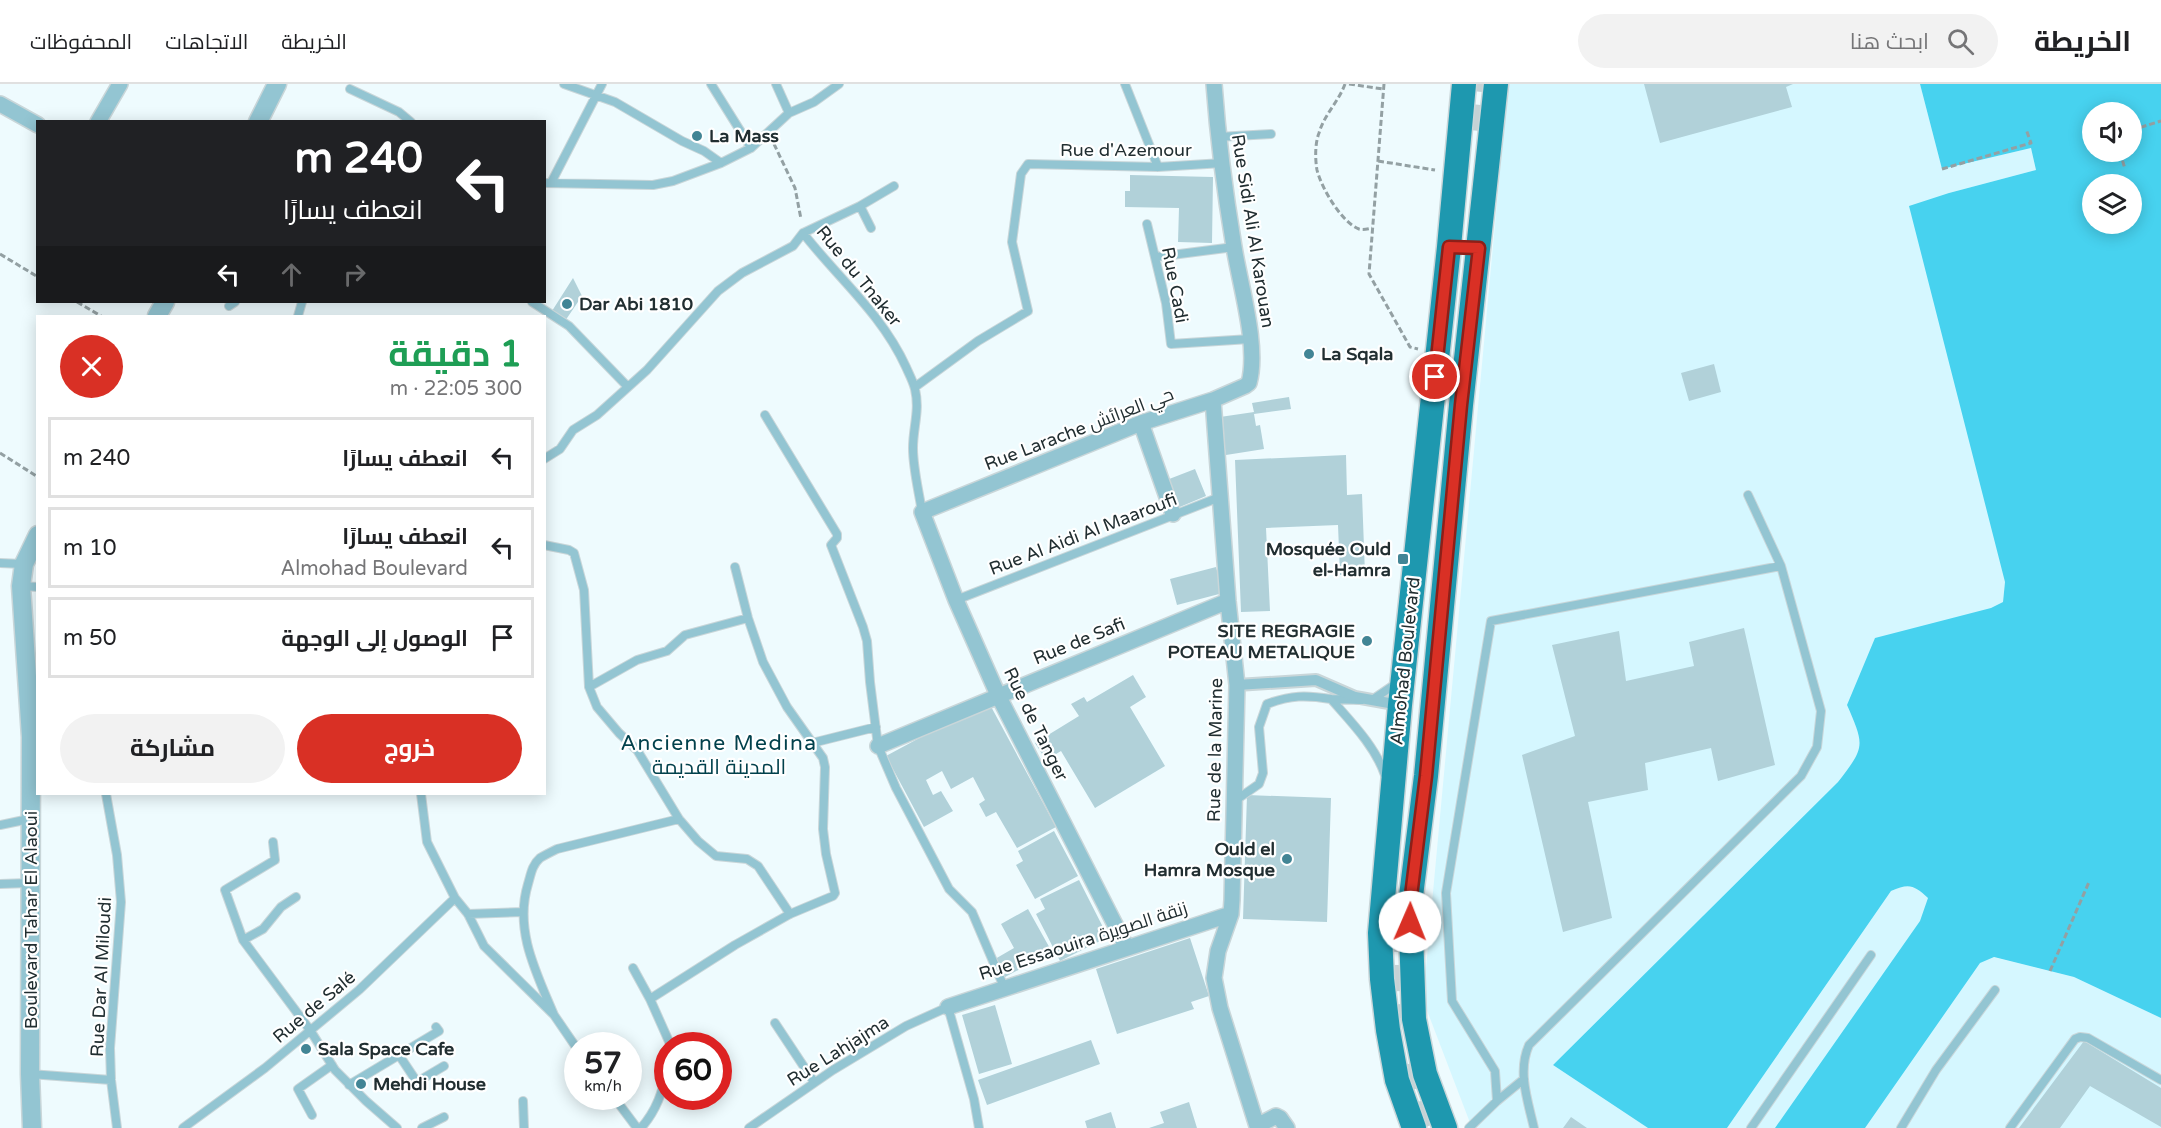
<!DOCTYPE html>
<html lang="ar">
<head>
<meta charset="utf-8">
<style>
	body { margin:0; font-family:"Varela Round",Cairo,sans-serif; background:#f2f2f2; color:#202124; direction:rtl; height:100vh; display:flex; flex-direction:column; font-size:22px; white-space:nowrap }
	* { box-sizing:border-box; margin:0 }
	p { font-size:20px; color:#757577 }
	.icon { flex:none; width:33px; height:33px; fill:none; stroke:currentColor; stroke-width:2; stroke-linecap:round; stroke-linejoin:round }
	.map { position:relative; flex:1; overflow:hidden; direction:ltr }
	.drawer { position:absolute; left:36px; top:231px; width:510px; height:480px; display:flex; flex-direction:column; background:#fff; border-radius:0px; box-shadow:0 3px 15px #0003; direction:rtl }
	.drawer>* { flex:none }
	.top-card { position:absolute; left:36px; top:36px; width:510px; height:183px; border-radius:0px; box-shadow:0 3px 15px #0003; direction:rtl; background:#202124; color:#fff; overflow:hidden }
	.fabs { position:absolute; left:2082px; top:18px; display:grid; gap:12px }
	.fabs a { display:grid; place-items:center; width:60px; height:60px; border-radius:50%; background:#fff; box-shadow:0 3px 15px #0003; font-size:30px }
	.speed { position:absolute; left:564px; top:948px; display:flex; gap:12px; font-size:30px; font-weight:700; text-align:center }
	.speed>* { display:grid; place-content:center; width:78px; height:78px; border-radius:50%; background:#fff; box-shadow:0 3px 15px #0003; line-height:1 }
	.speed small { font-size:15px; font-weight:400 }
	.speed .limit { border:9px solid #d22; background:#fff; color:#111 }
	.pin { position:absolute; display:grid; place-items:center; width:51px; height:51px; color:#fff; margin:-26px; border:3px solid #fff; border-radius:50%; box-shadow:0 2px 6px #0007 }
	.me { position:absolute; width:66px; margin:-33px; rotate:1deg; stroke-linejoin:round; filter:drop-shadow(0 0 4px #0008) }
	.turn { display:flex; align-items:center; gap:21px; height:126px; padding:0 24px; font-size:27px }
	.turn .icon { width:78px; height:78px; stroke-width:2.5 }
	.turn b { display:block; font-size:42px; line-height:51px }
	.lanes { display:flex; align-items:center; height:57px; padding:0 24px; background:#0003; justify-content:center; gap:30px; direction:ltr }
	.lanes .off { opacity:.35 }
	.round { display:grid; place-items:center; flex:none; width:63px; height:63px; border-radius:32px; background:#f2f2f2 }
	.overview { display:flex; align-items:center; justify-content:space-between; height:102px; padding:0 24px }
	h1 { font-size:36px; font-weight:700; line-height:45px; color:#1e9e55 }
	.action { display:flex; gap:12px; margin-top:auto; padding:12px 24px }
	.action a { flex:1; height:69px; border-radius:36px; background:#d93025; color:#fff; font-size:24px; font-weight:700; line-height:69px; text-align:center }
	.action a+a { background:#f2f2f2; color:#202124 }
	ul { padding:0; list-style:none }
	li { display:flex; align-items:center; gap:18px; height:81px; margin:0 12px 9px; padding:0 12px; border:3px solid #e0e0e0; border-radius:0px }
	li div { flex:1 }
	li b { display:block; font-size:22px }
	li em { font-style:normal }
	header { display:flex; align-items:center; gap:36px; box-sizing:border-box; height:84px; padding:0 30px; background:#fff; border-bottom:2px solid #e0e0e0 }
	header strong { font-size:28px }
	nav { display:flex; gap:33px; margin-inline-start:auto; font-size:21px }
	.search { width:420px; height:54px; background:#f2f2f2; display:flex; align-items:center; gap:15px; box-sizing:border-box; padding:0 21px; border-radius:33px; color:#757577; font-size:22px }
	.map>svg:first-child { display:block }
	.built { fill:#d5f7ff }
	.water { fill:#47d2ef; fill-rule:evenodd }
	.building { fill:#b1d1d9 }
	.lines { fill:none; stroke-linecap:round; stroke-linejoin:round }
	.trunk-tunnel { stroke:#c5d2d5; stroke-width:26; stroke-dasharray:26 13; stroke-linecap:butt }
	.service-casing { stroke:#c9d6d9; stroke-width:10 }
	.pedestrian-casing { stroke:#c9d6d9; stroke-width:14 }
	.minor-casing { stroke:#c9d6d9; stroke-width:18 }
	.tertiary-casing { stroke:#c9d6d9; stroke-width:21 }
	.primary-casing { stroke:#c9d6d9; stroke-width:27 }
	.path { stroke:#93a0a3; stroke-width:3; stroke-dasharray:6 3; stroke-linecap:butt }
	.service { stroke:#93c5d2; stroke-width:8 }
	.pedestrian { stroke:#93c5d2; stroke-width:10 }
	.minor { stroke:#93c5d2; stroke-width:15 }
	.tertiary { stroke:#93c5d2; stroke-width:18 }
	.primary { stroke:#1e98af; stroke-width:24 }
	.route-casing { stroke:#8d1f18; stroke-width:15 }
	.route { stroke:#d93025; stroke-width:10 }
	.poi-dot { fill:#428595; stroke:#fff; stroke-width:2 }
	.labels { text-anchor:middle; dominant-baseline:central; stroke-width:4.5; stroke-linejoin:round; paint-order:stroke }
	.poi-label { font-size:18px; font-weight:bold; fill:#212e31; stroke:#fff; text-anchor:start }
	.street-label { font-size:18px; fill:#212e31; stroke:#fff }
	.quarter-label { font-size:21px; letter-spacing:1.5px; fill:#02414c; stroke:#fff }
</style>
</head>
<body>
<header>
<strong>الخريطة</strong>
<div class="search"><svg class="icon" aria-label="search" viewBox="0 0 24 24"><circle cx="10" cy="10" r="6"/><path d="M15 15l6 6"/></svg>ابحث هنا</div>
<nav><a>الخريطة</a><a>الاتجاهات</a><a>المحفوظات</a></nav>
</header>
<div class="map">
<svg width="2161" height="1044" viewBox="0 0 2161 1044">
	<rect width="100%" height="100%" fill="#eefbfe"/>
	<path class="built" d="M 1508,0 L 1920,0 L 1942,85 L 2031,64 L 2036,86 L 1949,109 L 2005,498 L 2003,518 L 1847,621 L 1859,649 L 1861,661 L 1857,673 L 1838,698 L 1553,981 L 1648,1044 L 1472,1044 L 1423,916 Z
		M 1905,801 L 1918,805 L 1993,873 L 2074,893 L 2161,934 L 2161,1044 L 1727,1044 L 1891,807 Z"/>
	<path class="water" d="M 1920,0 L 2161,0 L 2161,934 L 2074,893 L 1994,873 L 1980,879 L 1865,1044 L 1775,1044 L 1920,837 L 1928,814 C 1914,801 1909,799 1891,807 L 1727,1044 L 1648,1044 L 1553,981 L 1838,698 C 1865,663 1865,662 1847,621 L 1875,554 L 1991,524 L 2003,518 L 2005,498 L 1909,122 L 1949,109 L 2036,86 L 2031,64 L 1942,85 ZM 2092,28 L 2132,28 L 2132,68 L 2092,68 ZM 2092,100 L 2132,100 L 2132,140 L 2092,140 Z"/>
	<path class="building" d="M 1644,0 L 1793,0 L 1786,3 L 1792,23 L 1660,59 Z
		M 1130,91 L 1213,93 L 1212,159 L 1178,158 L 1179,124 L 1125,123 L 1125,107 L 1130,107 Z
		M 573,194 L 582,212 L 565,237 L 552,227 Z
		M 1714,280 L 1721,308 L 1689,317 L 1681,289 Z
		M 1289,313 L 1291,325 L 1254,330 L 1256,342 L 1260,341 L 1264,365 L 1226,371 L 1220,333 L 1254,328 L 1252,319 Z
		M 1346,371 L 1347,411 L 1362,410 L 1365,490 L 1340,491 L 1338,441 L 1266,444 L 1270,527 L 1241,528 L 1235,376 Z
		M 1195,385 L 1206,412 L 1175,425 L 1164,397 Z
		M 1216,483 L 1223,509 L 1177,521 L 1170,495 Z
		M 1744,544 L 1775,681 L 1718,697 L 1711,664 L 1645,679 L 1648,706 L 1588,718 L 1612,834 L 1563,848 L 1522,671 L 1575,652 L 1552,561 L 1619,547 L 1626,597 L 1694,582 L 1689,558 Z
		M 1133,591 L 1146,613 L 1130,623 L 1165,682 L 1095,724 L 1061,667 L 1046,676 L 1035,659 L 1079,632 L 1071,620 L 1084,613 L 1087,618 Z
		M 988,617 L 1056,743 L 1017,764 L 996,728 L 986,733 L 979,720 L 985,716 L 973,693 L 951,705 L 942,687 L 926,696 L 933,711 L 941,707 L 953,727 L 924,743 L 886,672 Z
		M 1247,711 L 1331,714 L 1327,838 L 1243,835 Z
		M 1054,747 L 1078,792 L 1035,815 L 1016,781 L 1023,777 L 1018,767 Z
		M 1079,796 L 1108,853 L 1060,877 L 1036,830 L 1045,825 L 1040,815 Z
		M 1028,825 L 1052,868 L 1005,893 L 995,875 L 1014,864 L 1001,840 Z
		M 1190,854 L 1209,912 L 1191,918 L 1194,925 L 1117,950 L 1096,885 Z
		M 995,921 L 1012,980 L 979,990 L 962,931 Z
		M 1091,956 L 1100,980 L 987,1021 L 978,996 Z
		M 2084,957 L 2161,1004 L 2161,1043 L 2090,1002 L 2060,1044 L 2019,1044 Z
		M 1189,1018 L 1197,1044 L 1149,1044 L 1164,1039 L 1160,1028 Z
		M 1111,1028 L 1116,1044 L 1087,1044 L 1085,1037 Z
		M 1571,1033 L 1587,1044 L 1563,1044 Z"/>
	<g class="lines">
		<path class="trunk-tunnel" d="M 1479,47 L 1484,0
			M 1401,842 L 1400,886 L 1404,934
			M 1412,979 L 1423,1021 L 1432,1044"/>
		<g class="service-casing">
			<path id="service" d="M 564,0 L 615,18 L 682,57 L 704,67 L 721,79
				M 711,0 L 751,64
				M 776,0 L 789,29
				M 1125,0 L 1158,83
				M 350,5 L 399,28 L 411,38
				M 1218,53 L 1271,50
				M 552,97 L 602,0
				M 544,99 L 653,101 L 673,97 L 721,79 L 751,64 L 789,29 L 814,18 L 839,0
				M 860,122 L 871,144
				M 1147,140 L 1166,219 L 1171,260 L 1250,255
				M 803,149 C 838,194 882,230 906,283 C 909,290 913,297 915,305 C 920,327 913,343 913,364 C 913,385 919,408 922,428
				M 1156,173 L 1234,163
				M 532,218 L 569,242 L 627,302
				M 229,222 L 235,218
				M 298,232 L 302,218
				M 915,303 L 978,257 L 1028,227 L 1012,158 L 1021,90 L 1028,80 L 1158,83 L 1223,79
				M 765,331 L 837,450 L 837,454 L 831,461 L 863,543 L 867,557 L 870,598 L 878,662 L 896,704 L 949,805 L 972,828 L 1004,903
				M 544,375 L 560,365 L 573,346 L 597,331 L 647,286 L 718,207 L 742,189 L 793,162 L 803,149 L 860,122 L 894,102
				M 544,461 L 569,466 L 574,469 L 584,506 L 589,603 L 597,623 L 619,649 L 637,666 L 679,735 L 698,757 L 716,772 L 747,775 L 758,782 L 790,830
				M 0,479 L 22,480
				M 22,502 L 38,503
				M 956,516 L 1220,413
				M 589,603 L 637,576 L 667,567 L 685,551 L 748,534
				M 1361,616 L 1331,615 C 1351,638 1375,662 1385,691
				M 1372,616 L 1397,599
				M 812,659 L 876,643
				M 106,710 L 117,771 L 121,818 L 110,964 L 111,996 L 117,1044
				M 421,710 L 427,758 L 455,814 L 468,830 L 484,862 L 554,931 L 578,966
				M 1236,716 L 1259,700 L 1263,689 L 1259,643 L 1267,620 C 1291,611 1306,611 1331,615
				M 0,741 L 29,735
				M 273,758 L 275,776 L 225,806 L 243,856 L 310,946 L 335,986 L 366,1017 L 397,1044
				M 0,800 L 29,799
				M 468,830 L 523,828
				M 243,856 L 263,845 L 281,823 L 296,813
				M 633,884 L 650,915 L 671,962
				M 650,915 L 735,861 L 790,830 L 833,812 L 835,809 L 826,770 L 823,745 L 825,683 L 823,674 L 787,623 L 763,578 L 748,534 L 735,483
				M 554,931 C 536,888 514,846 528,800 C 531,790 532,781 540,774 C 545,771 551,768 557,765 L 679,735
				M 775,939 L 814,998
				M 399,971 L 439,947 L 436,943
				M 30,990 L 111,996
				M 349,1001 L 399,971 L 417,998 L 444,982
				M 613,1012 L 637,1044
				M 523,1017 L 524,1044
				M 1497,1017 L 1524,995
				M 312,1031 L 298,1005 L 332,981
				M 183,1044 L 265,984 L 359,906 L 455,814
				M 422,1044 L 444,1033
				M 641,1044 C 657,1026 662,1008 668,985
				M 749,1044 L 833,986 L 906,942 L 948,923 L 974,1015 L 979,1044
				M 1469,1044 L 1497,1017 L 1495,987 L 1452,917 L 1446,809 L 1491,537 L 1781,482
				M 1534,1044 C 1528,1017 1517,988 1529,961 L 1801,692 L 1817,663 L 1821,627 L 1781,482 L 1748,411
				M 1751,1044 L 1871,871
				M 1901,1044 L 1936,986 L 1995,906
				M 2010,1044 L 2075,955 L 2080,953 L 2088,954 L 2161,996"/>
		</g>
		<g class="pedestrian-casing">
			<path id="pedestrian" d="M 1237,601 L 1316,596 L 1355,613 L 1400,621"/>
		</g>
		<g class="minor-casing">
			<path id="minor" d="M 0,20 L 38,41
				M 98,38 L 120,0
				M 1213,316 L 1228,517 L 1237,601 L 1232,816 L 1231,830 L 1218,867 L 1214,894 L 1220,924 L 1257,1042 L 1276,1032 L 1280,1034 L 1287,1044
				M 1141,339 L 1173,430
				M 878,662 L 1228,517
				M 1127,864 L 998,611 L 956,516 L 922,428 L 1141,339 L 1213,316 L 1245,302 L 1249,299 C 1259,262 1240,201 1234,163 C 1225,109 1218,55 1214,0
				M 948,923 L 1231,830"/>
		</g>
		<g class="tertiary-casing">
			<path id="tertiary" d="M 258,38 L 277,0
				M 157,232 L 165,218
				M 32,1044 L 30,990 L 31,653 L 21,502 L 24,480 L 38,451"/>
		</g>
		<g class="primary-casing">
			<path id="primary" d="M 1414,1044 L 1397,996 L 1388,946 L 1382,895 L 1380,849 L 1400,621 L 1449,163 L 1464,0
				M 1445,1044 L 1425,990 L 1414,935 L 1410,820 L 1426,692 L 1461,321 L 1496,0"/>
		</g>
		<path class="path" d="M 1345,0 C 1339,17 1324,31 1319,49 C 1315,59 1315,75 1317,86 C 1321,103 1341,138 1359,145 C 1363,146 1368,145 1372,144
			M 1349,0 L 1383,5
			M 1384,0 L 1369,190 L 1410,263 L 1418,265
			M 2108,20 L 2111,28
			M 2132,46 L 2161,37
			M 774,60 L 795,104 L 801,135
			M 2120,68 L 2125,85
			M 1378,77 L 1435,86
			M 1942,85 L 2031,59 L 2026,45
			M 0,170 L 38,193
			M 77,218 L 101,232
			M 0,369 L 38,393
			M 2050,887 L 2089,798"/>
		<use href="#service" class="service"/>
		<use href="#pedestrian" class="pedestrian"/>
		<use href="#minor" class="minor"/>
		<use href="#tertiary" class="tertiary"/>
		<use href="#primary" class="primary"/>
	</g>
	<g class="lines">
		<g class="route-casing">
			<path id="route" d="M 1410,838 L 1410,820 L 1426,692 L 1461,321 L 1479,164 L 1449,163 L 1435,293"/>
		</g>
		<use href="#route" class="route"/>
	</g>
	<g class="poi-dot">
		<circle cx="697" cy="52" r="6"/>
		<circle cx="567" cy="220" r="6"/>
		<circle cx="1309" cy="270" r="6"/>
		<rect x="1397" y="469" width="12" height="12" rx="3"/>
		<circle cx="1367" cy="557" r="6"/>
		<circle cx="1287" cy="775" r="6"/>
		<circle cx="306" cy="965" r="6"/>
		<circle cx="361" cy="1000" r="6"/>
	</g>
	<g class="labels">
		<g class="poi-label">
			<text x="709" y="52">La Mass</text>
			<text x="579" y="220">Dar Abi 1810</text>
			<text x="1321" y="270">La Sqala</text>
			<text x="1391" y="465" text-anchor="end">Mosquée Ould<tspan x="1391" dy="21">el-Hamra</tspan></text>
			<text x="1355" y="547" text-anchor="end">SITE REGRAGIE<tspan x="1355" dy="21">POTEAU METALIQUE</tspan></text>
			<text x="1275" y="765" text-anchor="end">Ould el<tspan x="1275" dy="21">Hamra Mosque</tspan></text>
			<text x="318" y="965">Sala Space Cafe</text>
			<text x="373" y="1000">Mehdi House</text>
		</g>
		<g class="street-label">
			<text x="1126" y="66">Rue d'Azemour</text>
			<text transform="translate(1253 147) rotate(81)">Rue Sidi Ali Al Karouan</text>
			<text transform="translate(859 192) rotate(51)">Rue du Tnaker</text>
			<text transform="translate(1175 201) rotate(79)">Rue Cadi</text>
			<text transform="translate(1079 345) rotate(-21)">Rue Larache حي العرائش</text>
			<text transform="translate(1083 450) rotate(-21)">Rue Al Aidi Al Maaroufi</text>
			<text transform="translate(1079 557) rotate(-22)">Rue de Safi</text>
			<text transform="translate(1405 577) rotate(-84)">Almohad Boulevard</text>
			<text transform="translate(1036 640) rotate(64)">Rue de Tanger</text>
			<text transform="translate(1215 666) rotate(-89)">Rue de la Marine</text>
			<text transform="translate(31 836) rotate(-90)">Boulevard Tahar El Alaoui</text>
			<text transform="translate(1083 857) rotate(-18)">Rue Essaouira زنقة الصويرة</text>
			<text transform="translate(101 893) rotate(-87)">Rue Dar Al Miloudi</text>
			<text transform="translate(314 923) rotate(-40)">Rue de Salé</text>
			<text transform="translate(838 967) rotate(-32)">Rue Lahjajma</text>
		</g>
		<g class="quarter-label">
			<text x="719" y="659">Ancienne Medina<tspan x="719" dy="24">المدينة القديمة</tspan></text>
		</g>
	</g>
</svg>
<div class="fabs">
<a><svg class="icon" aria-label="sound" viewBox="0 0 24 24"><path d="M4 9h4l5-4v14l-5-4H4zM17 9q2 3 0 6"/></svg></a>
<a><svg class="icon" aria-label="layers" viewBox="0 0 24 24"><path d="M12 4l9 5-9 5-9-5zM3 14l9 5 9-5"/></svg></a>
</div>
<div class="speed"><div>57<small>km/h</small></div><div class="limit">60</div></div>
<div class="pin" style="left:1435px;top:293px;background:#d93025"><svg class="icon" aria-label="arrive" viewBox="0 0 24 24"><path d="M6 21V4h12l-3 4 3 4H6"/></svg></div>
<svg class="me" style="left:1410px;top:838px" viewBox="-20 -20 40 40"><circle r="19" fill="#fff"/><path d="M0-13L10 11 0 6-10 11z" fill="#d93025"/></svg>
<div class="top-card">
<div class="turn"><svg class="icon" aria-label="left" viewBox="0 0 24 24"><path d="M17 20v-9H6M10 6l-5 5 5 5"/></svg><div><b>240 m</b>انعطف يسارًا</div></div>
<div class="lanes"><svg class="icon" aria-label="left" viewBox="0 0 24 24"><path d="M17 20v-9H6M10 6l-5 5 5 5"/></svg><svg class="icon off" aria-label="ahead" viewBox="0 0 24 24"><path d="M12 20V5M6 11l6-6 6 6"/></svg><svg class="icon off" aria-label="right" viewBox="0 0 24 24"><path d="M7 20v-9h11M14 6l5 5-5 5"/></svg></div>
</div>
<section class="drawer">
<div class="overview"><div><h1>1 دقيقة</h1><p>300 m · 22:05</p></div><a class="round" style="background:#d93025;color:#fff"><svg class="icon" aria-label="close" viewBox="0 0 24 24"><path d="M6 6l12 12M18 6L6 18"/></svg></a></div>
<ul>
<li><svg class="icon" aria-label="left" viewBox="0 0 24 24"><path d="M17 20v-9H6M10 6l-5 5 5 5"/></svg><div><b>انعطف يسارًا</b></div><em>240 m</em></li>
<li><svg class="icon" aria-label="left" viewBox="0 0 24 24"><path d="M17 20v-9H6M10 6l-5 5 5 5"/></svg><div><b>انعطف يسارًا</b><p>Almohad Boulevard</p></div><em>10 m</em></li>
<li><svg class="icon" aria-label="arrive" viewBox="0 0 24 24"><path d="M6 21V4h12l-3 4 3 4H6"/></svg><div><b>الوصول إلى الوجهة</b></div><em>50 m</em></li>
</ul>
<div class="action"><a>خروج</a><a>مشاركة</a></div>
</section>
</div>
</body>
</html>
